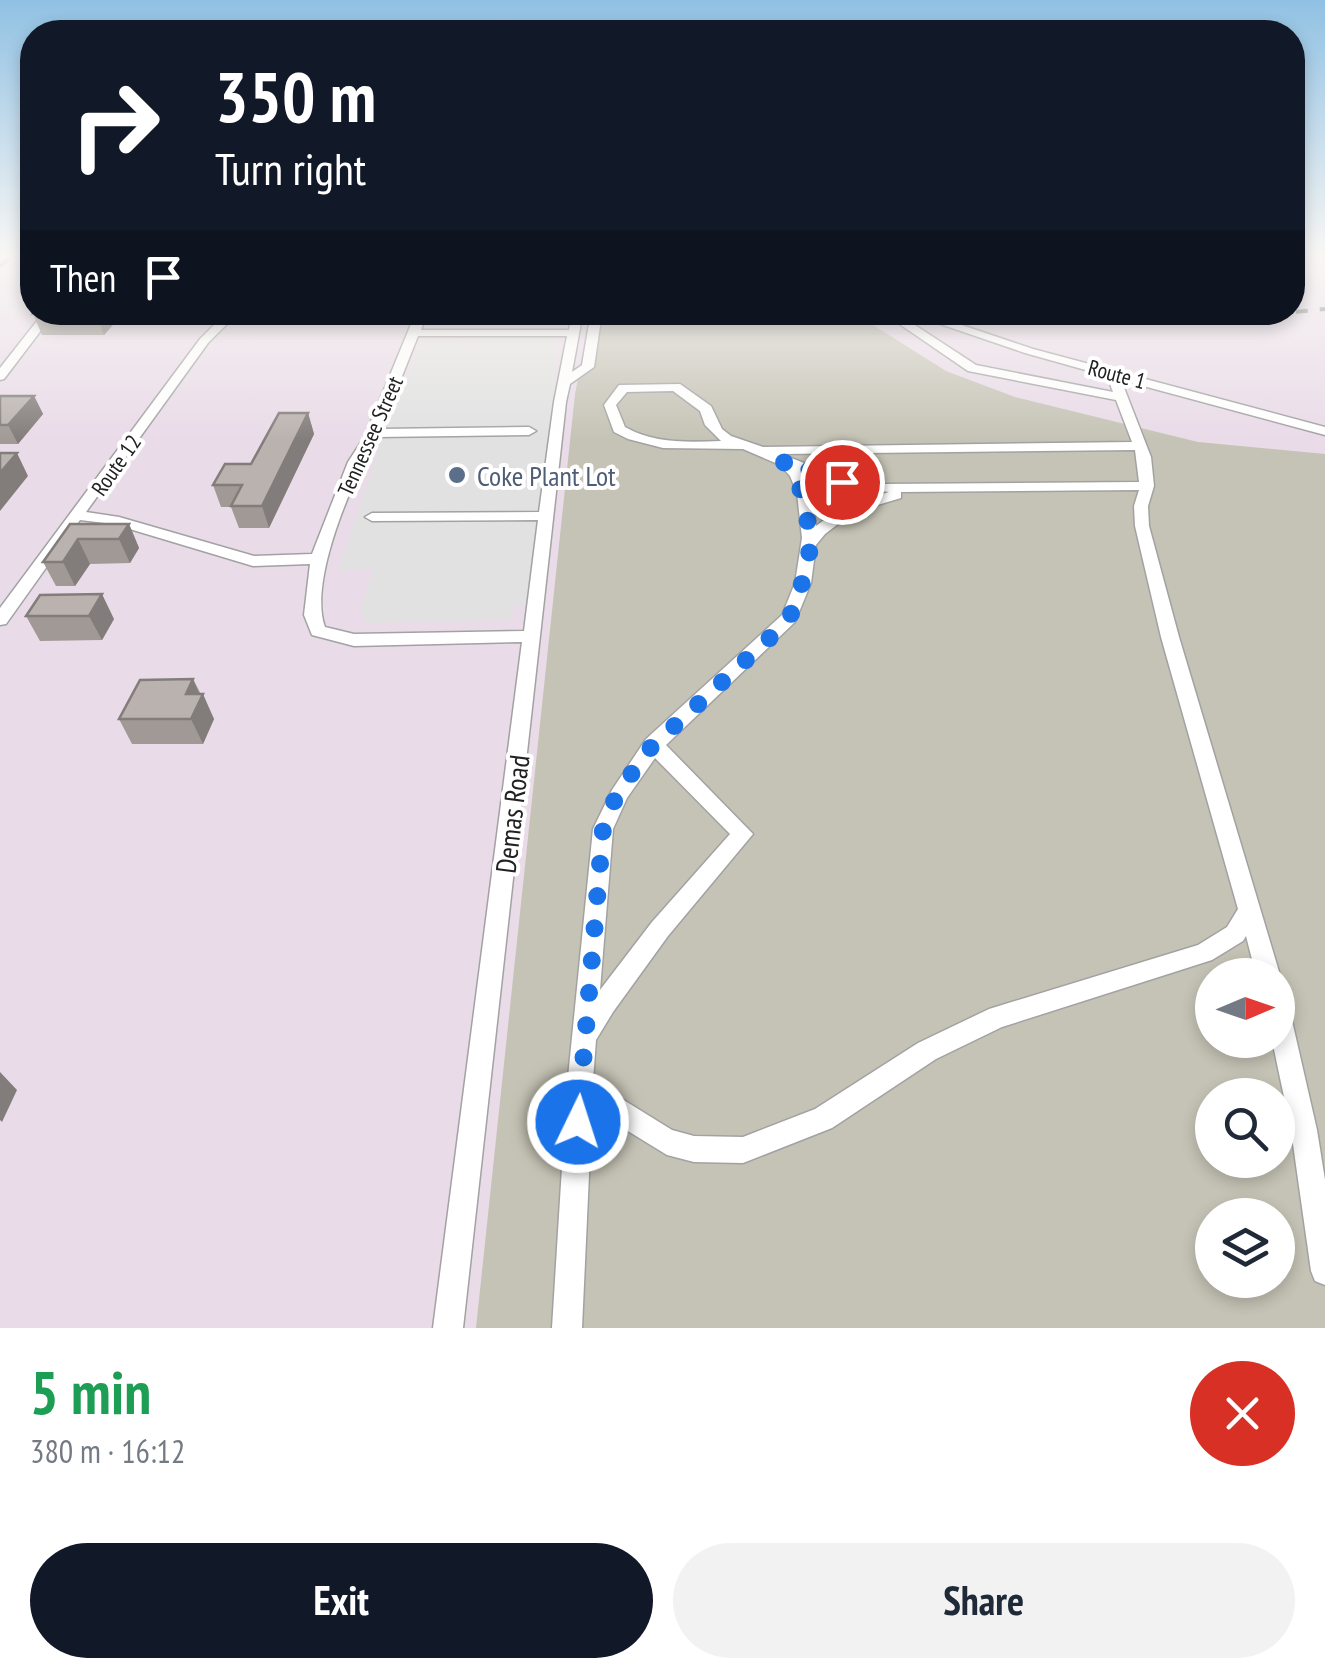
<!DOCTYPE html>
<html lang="en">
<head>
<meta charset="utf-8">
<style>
	body { margin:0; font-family:"PT Sans Narrow",sans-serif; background:#f2f2f3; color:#1f2937; height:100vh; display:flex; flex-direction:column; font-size:38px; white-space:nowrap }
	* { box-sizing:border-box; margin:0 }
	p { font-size:32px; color:#747a83 }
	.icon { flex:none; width:55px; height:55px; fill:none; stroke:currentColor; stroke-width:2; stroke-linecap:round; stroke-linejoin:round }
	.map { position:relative; height:1328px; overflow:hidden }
	.sheet { display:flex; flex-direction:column; background:#fff; flex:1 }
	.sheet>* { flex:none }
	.top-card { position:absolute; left:20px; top:20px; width:1285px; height:305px; border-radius:40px; box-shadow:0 5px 15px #0003; background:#111827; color:#fff; overflow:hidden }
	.needle { width:65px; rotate:88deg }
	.fabs { position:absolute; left:1195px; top:958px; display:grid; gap:20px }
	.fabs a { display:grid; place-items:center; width:100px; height:100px; border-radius:50%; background:#fff; box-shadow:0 5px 15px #0003; font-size:50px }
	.pin { position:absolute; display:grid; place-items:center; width:85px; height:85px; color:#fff; margin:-42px; border:5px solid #fff; border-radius:50%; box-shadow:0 2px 10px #0007 }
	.me { position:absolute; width:110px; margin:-55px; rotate:4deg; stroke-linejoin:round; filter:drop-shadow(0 0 8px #0008) }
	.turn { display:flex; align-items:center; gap:35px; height:210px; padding:0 30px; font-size:45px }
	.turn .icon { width:130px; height:130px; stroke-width:2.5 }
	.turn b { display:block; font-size:70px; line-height:85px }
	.then { display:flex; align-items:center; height:95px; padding:0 30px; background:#0003; gap:20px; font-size:38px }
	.round { display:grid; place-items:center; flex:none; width:105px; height:105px; border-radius:52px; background:#f2f2f3 }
	.summary { display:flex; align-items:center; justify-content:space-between; height:170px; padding:0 30px }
	h1 { font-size:60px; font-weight:600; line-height:75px; color:#1e9e55 }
	.cta { display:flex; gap:20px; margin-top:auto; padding:20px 30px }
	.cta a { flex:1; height:115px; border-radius:60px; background:#111827; color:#fff; font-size:40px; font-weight:600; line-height:115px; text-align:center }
	.cta a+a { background:#f2f2f3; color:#1f2937 }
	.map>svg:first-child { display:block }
	.industrial { fill:#e9dbe8; fill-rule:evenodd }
	.construction { fill:#c5c3b5; fill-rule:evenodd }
	.parking { fill:#e1e1e1 }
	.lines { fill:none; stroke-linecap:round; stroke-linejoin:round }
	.minor-casing { stroke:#a2a2a2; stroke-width:3 }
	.minor { fill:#fff; fill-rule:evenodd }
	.rail { stroke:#6f6f6f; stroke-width:4; stroke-dasharray:12 12; stroke-linecap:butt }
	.wall { fill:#a09996 }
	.shaded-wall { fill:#827d7a }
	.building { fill:#bab2ae; stroke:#827d7a; stroke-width:2.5 }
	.route { stroke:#1a73e8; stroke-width:18; stroke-dasharray:0 32.4 }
	.service-dot { fill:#5c6f8a; stroke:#fff; stroke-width:4 }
	.labels { text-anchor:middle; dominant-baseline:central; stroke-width:8; stroke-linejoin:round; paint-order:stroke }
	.far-street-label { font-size:22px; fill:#212121; stroke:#fff }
	.service-label { font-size:28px; fill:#4e5e75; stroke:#fff; text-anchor:start }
	.street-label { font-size:28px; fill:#212121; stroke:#fff }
</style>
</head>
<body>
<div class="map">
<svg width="1325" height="1328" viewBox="0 0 1325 1328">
	<rect width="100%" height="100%" fill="#f1ede9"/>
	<path class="industrial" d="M 0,255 L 32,255 L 32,312 L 1292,312 L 1293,255 L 1325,255 L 1325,1328 L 0,1328 ZM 1212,975 L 1278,975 L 1278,1040 L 1212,1040 ZM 1212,1095 L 1278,1095 L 1278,1160 L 1212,1160 ZM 1212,1215 L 1278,1215 L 1278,1280 L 1212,1280 Z"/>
	<path class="construction" d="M 606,312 L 854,313 L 946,371 L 1015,397 L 1198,442 L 1325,454 L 1325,1328 L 476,1328 L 575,394 L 588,326 ZM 1212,975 L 1278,975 L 1278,1040 L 1212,1040 ZM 1212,1095 L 1278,1095 L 1278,1160 L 1212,1160 ZM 1212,1215 L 1278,1215 L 1278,1280 L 1212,1280 Z"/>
	<path class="parking" d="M 432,313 L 432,312 L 570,313 L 564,326 L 535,329 L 456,329 L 431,317 Z
		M 547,337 L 555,340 L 558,360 L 527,605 L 513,606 L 511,620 L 366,623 L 360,610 L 373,569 L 338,571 L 383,437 L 421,340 Z"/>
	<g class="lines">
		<g class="minor-casing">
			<path id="minor" d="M 44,312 L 55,312 L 4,379 L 0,380 L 0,368 Z
				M 227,312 L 239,312 L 208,343 L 86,512 L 119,517 L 254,556 L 312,554 L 348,462 L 365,436 L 416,312 L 427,312 L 421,330 L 569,330 L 572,312 L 583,312 L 572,372 L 582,365 L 591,312 L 602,312 L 594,367 L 570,384 L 566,402 L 463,1328 L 433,1328 L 522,642 L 354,646 L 312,635 L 304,615 L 310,564 L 253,566 L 113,524 L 80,520 L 6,624 L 0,625 L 0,608 L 200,339 ZM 418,336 L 567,336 L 554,402 L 539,512 L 372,513 L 365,517 L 372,521 L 538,520 L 524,631 L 354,634 L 325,627 C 308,582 353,477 378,437 L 529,435 L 536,431 L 529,427 L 381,429 Z
				M 882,312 L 895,312 L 976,365 L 1113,392 L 1107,376 L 1025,353 L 905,312 L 923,312 L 1033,349 L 1325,427 L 1325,435 L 1121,380 L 1151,457 L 1154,486 L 1148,506 L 1149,526 L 1179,637 L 1280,975 L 1278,980 L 1278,975 L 1256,975 L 1246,936 L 1243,941 L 1212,960 L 1002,1027 L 936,1059 L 832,1128 L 743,1163 L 694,1162 L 667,1155 L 592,1109 L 582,1328 L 552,1328 L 567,1087 L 593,829 L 612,790 L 646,739 L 782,615 L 795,583 L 802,538 L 797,493 L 790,476 L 780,465 L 743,449 L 663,448 L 628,439 L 614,432 L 604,405 L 619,385 L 680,384 L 711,406 L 722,429 L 731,436 L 763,447 L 1132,442 L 1116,400 L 968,371 ZM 673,391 L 700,411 L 705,425 L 721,441 C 688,442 655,444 625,427 L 616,405 L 627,392 ZM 1135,450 L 1139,482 L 884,484 L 845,479 L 781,454 ZM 801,472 L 842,487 L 889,492 L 843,506 L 816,526 L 811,493 ZM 1139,490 L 1134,506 L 1135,526 L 1161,637 L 1238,909 L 1227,927 L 1198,945 L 989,1009 L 918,1043 L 815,1109 L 743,1137 L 694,1136 L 672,1130 L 593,1081 L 596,1040 L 613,1012 L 668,936 L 753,834 L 666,745 L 795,622 L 811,583 L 816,545 L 825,534 L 854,512 L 901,498 L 901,492 ZM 655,758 L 730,834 L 652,922 L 600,990 L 613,829 L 627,798 Z
				M 1278,1001 L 1286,1004 L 1290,1012 L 1317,1130 L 1325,1180 L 1325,1285 L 1315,1281 L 1311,1271 L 1291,1130 L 1272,1040 L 1278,1040 Z"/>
		</g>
		<use href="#minor" class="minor"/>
		<path class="rail" d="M 1321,255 L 1325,258
			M 0,266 L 13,255
			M 960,312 C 1081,316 1204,322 1325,309"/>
	</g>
	<path class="wall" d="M 32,263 L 32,281 L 27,268 Z
		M 124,312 L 104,335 L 42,335 L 33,314 Z
		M 312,312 L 338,312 L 336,317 L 313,319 Z
		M 0,396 L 34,396 L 43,414 L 18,444 L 0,444 Z
		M 308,413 L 314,434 L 269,528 L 239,528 L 231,507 L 221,507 L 213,485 L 251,464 Z
		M 70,524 L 129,524 L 139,548 L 130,563 L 90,564 L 75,586 L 56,586 L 43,562 Z
		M 40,595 L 114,619 L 102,640 L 40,641 L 26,616 Z
		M 193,679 L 214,719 L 203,744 L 132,744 L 119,719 Z"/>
	<path class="shaded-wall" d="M 98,312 L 124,312 L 104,335 L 96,314 Z
		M 34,396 L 43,414 L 18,444 L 8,425 Z
		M 308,413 L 314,434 L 269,528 L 262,506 Z
		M 17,453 L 28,476 L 0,511 L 0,473 Z
		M 129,524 L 139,548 L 130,563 L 119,539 Z
		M 78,539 L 90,564 L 75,586 L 63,562 Z
		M 102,594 L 114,619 L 102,640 L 89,616 Z
		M 193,679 L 201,698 L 203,694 L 214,719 L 203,744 L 191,719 L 186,694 Z
		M 0,1072 L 17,1090 L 2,1122 L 0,1120 Z"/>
	<path class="building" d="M 35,312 L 98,312 L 96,314 L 33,314 Z
		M 0,396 L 34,396 L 8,425 L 0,425 Z
		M 279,413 L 308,413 L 262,506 L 231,506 L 242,485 L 213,485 L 225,464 L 251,464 Z
		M 0,453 L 17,453 L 0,473 Z
		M 70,524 L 129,524 L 119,539 L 78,539 L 63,562 L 43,562 Z
		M 102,594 L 89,616 L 26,616 L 40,595 Z
		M 193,679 L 186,694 L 203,694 L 191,719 L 119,719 L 140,680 Z"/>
	<linearGradient id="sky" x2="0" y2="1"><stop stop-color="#90c1e3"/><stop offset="0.58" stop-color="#f9f7f5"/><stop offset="1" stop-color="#f9f7f5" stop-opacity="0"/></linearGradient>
	<rect width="1325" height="441" fill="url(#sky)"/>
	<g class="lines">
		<path class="route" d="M 578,1122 L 603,829 L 613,803 L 644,754 L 774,634 L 796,608 L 812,541 L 798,478 L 782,460 L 842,482"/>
	</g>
	<circle class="service-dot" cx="457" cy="475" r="10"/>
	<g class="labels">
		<g class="far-street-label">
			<text transform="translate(1117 374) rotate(15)">Route 1</text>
			<text transform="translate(370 436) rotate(-66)">Tennessee Street</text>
			<text transform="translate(116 465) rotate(-55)">Route 12</text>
		</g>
		<g class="service-label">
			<text x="477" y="475">Coke Plant Lot</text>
		</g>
		<g class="street-label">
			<text transform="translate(512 814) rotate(-83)">Demas Road</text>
		</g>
	</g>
</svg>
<div class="fabs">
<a><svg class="needle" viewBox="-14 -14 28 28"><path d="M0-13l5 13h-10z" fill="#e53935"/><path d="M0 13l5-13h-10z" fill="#747a83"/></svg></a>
<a><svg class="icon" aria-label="search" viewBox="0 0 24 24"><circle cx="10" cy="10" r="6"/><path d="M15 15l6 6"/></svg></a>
<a><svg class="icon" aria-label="layers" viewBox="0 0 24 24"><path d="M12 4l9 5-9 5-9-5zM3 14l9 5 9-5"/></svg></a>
</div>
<div class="pin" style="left:842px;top:482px;background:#d93025"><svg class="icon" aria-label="arrive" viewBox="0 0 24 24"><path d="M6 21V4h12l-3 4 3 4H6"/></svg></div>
<svg class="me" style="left:578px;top:1122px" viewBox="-20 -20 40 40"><circle r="17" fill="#1a73e8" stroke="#fff" stroke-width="3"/><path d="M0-11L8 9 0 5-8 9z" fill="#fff"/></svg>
<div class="top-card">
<div class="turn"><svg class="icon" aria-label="right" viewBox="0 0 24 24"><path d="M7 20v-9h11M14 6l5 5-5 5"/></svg><div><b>350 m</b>Turn right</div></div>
<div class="then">Then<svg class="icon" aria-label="arrive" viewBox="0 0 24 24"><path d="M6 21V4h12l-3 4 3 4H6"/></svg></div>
</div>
</div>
<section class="sheet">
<div class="summary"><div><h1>5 min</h1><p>380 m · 16:12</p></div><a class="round" style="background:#d93025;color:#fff"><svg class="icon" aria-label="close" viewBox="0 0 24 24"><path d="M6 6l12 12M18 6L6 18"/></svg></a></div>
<div class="cta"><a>Exit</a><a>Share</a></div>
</section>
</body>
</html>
